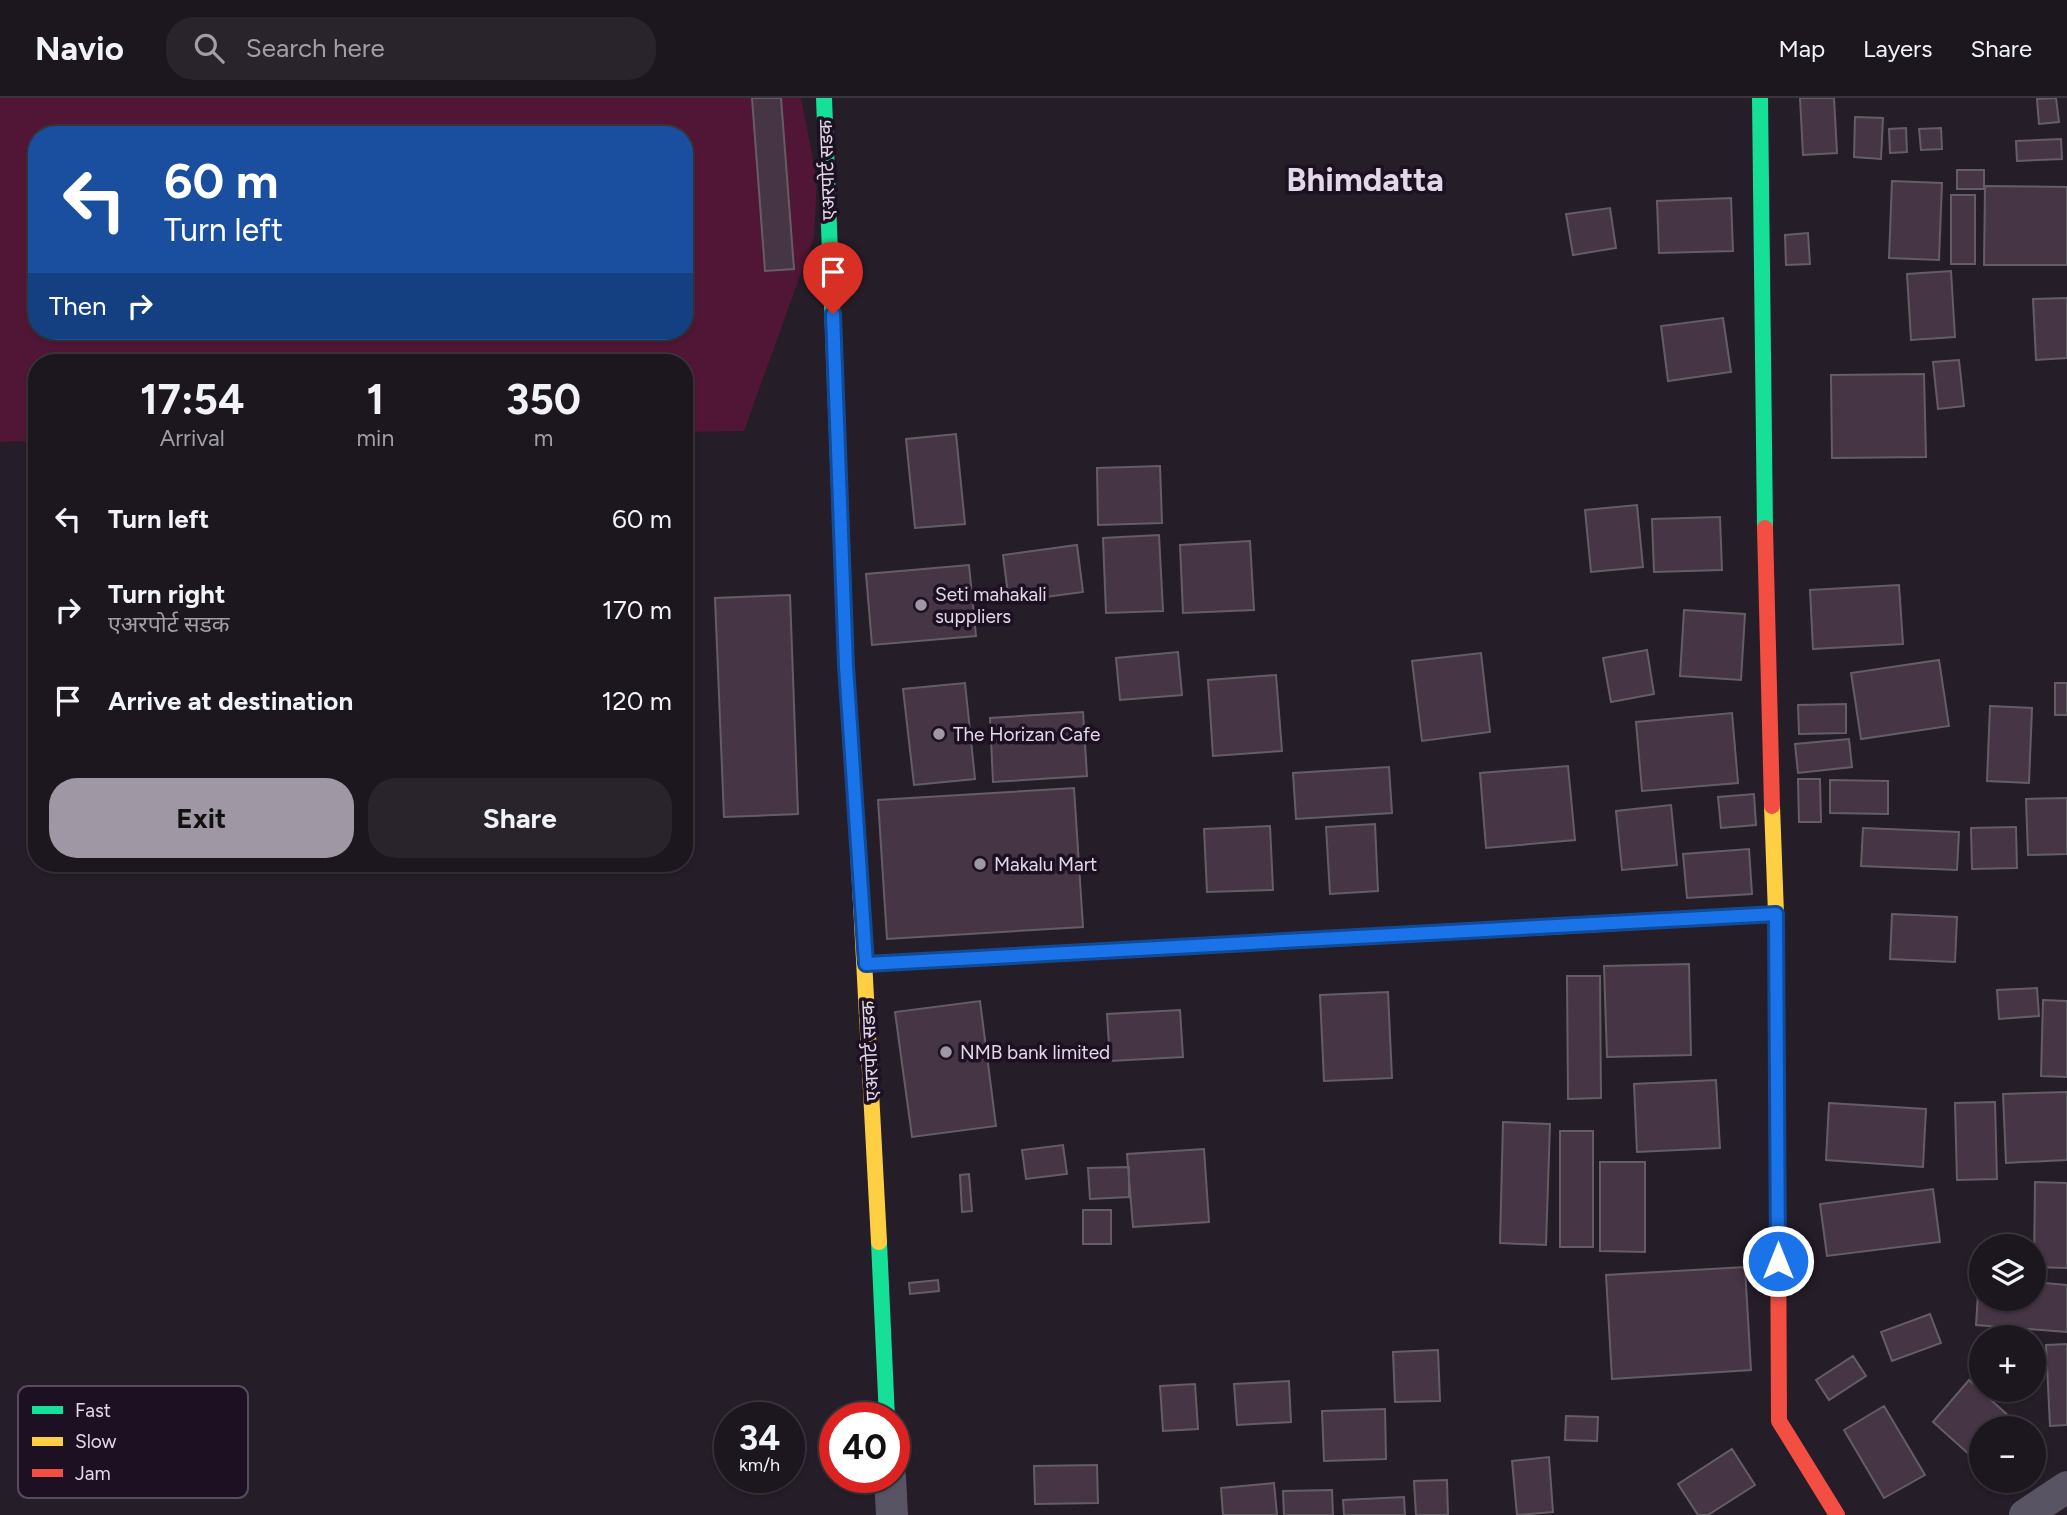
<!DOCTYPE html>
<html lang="en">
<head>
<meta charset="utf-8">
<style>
	body { margin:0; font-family:Figtree,"Noto Sans Devanagari",sans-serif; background:#29232b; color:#f1f3f6; height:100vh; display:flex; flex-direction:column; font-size:26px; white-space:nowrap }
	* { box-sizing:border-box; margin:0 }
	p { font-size:23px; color:#a09fa4 }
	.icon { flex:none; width:38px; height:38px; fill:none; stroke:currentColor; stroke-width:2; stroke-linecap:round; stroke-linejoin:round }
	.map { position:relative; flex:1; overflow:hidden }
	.sheet { position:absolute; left:28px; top:256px; width:665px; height:518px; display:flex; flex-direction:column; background:#1c161e; border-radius:28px; box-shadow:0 2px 5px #0004,0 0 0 2px #3a353c }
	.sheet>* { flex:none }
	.guide { position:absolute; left:28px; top:28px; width:665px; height:214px; border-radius:28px; box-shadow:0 2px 5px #0004,0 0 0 2px #3a353c; background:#1a4fa0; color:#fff; overflow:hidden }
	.controls { position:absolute; left:1969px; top:1136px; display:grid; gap:14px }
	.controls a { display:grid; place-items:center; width:77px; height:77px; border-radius:50%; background:#1c161e; box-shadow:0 2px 5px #0004,0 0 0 2px #3a353c; font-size:35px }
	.speed { position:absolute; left:714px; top:1304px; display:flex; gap:14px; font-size:35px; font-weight:700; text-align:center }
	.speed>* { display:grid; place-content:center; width:91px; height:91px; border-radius:50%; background:#1c161e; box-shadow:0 2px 5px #0004,0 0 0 2px #3a353c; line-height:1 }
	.speed small { font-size:18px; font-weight:400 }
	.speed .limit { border:10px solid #d22; background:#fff; color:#111 }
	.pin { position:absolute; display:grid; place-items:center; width:60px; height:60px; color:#fff; margin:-72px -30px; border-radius:50% 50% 50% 0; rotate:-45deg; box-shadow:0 0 7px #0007 }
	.pin .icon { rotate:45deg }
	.me { position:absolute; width:77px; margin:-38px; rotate:0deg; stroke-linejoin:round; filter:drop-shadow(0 0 5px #0008) }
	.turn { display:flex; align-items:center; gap:24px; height:147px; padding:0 21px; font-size:32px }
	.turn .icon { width:91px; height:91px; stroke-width:2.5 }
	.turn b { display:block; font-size:49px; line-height:60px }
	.then { display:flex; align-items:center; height:66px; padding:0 21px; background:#0003; gap:14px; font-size:26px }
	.eta { display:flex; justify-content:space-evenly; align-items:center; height:119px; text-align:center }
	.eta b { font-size:42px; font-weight:700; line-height:49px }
	.primary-button { display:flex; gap:14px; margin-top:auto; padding:14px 21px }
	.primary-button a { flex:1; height:80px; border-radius:28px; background:#a097a4; color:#111; font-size:28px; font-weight:700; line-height:80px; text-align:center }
	.primary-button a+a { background:#29232b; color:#f1f3f6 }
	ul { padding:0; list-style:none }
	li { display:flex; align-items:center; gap:21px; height:91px; padding:0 21px }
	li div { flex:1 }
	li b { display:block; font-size:26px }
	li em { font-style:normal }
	header { display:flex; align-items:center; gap:42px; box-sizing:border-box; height:98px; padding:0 35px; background:#1c161e; border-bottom:2px solid #3a353c }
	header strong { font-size:33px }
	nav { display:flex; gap:38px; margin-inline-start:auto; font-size:24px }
	.search { width:490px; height:63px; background:#29232b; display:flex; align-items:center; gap:18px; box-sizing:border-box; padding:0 24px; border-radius:28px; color:#a09fa4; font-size:26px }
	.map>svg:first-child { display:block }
	.green { fill:#511635; fill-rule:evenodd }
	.building { fill:#463545; stroke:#655d66; stroke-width:2 }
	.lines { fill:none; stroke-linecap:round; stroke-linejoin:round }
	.street { stroke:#585464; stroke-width:32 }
	.fast { stroke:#16e098; stroke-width:16 }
	.slow { stroke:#ffcf43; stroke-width:16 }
	.jam { stroke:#f24e42; stroke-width:16 }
	.route-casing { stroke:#114b97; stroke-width:18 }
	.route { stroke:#1a73e8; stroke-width:12 }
	.poi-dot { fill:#a097a4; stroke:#1c1022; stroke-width:2.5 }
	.labels { text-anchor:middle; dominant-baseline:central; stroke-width:7; stroke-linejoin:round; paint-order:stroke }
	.street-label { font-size:19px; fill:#e2d9e7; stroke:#1c1022 }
	.poi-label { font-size:19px; fill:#e2d9e7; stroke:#1c1022; text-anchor:start }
	.town-label { font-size:33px; font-weight:bold; fill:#e2d9e7; stroke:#1c1022 }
	.key { fill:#1c1022; stroke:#574c5d; stroke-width:2 }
	.key-label { font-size:19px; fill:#e2d9e7 }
</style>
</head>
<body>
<header>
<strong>Navio</strong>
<div class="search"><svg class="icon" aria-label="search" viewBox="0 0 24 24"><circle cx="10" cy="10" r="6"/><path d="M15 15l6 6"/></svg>Search here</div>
<nav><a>Map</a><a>Layers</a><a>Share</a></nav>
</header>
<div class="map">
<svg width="2067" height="1417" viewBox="0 0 2067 1417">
	<rect width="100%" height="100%" fill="#251d28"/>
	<path class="green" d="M 0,0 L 801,0 L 817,82 L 814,139 L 744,333 L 684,334 L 684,264 L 37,264 L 37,343 L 0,344 ZM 37,37 L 684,37 L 684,233 L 37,233 Z"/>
	<path class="building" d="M 752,0 L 781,0 L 794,171 L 765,173 Z
		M 1800,0 L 1834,0 L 1837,55 L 1803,57 Z
		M 2056,0 L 2059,24 L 2039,26 L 2037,1 Z
		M 1855,19 L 1883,20 L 1881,61 L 1854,59 Z
		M 1906,30 L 1907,54 L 1890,55 L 1889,31 Z
		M 1941,30 L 1942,51 L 1921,52 L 1919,31 Z
		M 2061,41 L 2062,61 L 2017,63 L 2016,43 Z
		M 1957,72 L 1984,72 L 1984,91 L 1957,91 Z
		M 1892,83 L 1942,85 L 1939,162 L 1889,160 Z
		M 1985,88 L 2067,89 L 2067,167 L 1984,167 Z
		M 1951,97 L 1975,97 L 1975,166 L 1951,166 Z
		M 1731,100 L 1733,153 L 1659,155 L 1657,103 Z
		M 1610,110 L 1616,150 L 1573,157 L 1566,116 Z
		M 1808,135 L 1810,166 L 1786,167 L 1785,137 Z
		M 1951,173 L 1955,239 L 1911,242 L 1907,176 Z
		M 2067,200 L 2067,260 L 2036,262 L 2033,201 Z
		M 1723,220 L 1731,274 L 1668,283 L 1661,228 Z
		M 1959,262 L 1964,308 L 1938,311 L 1933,264 Z
		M 1924,276 L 1926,359 L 1832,360 L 1831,277 Z
		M 956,336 L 965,426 L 915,430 L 906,341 Z
		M 1160,368 L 1162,425 L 1098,427 L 1097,370 Z
		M 1637,407 L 1643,469 L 1591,474 L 1585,412 Z
		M 1720,419 L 1722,472 L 1654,474 L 1652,421 Z
		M 1159,437 L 1163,513 L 1106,515 L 1103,440 Z
		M 1250,443 L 1254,512 L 1183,515 L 1180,447 Z
		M 1077,447 L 1083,494 L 1009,504 L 1003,457 Z
		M 969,467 L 976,538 L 872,547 L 866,476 Z
		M 1899,487 L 1903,546 L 1813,551 L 1810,492 Z
		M 790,497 L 798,716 L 724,719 L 715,500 Z
		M 1684,512 L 1745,516 L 1741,582 L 1680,578 Z
		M 1647,552 L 1654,596 L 1611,604 L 1603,560 Z
		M 1178,554 L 1182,597 L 1120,602 L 1116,560 Z
		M 1481,555 L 1490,634 L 1422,643 L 1412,563 Z
		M 1939,562 L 1949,628 L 1861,641 L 1851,575 Z
		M 1276,577 L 1282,653 L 1213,658 L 1208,582 Z
		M 965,585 L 975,681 L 914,687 L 903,591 Z
		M 2055,585 L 2067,585 L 2067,617 L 2055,617 Z
		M 1846,606 L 1846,635 L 1799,636 L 1798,607 Z
		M 1990,608 L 2032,610 L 2029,685 L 1987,683 Z
		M 1083,614 L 1087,678 L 993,684 L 990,620 Z
		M 1732,615 L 1738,685 L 1642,693 L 1636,624 Z
		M 1849,641 L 1852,669 L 1798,675 L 1795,646 Z
		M 1568,668 L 1575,742 L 1486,750 L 1480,675 Z
		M 1389,669 L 1392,715 L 1296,721 L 1293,675 Z
		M 1798,681 L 1820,681 L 1821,724 L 1799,724 Z
		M 1830,682 L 1888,683 L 1888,716 L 1830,715 Z
		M 1074,690 L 1083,829 L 887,841 L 878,702 Z
		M 1754,696 L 1756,727 L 1721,730 L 1718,699 Z
		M 2067,700 L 2067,756 L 2028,757 L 2026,701 Z
		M 1671,707 L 1677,767 L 1622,772 L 1616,713 Z
		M 1375,726 L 1378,793 L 1330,796 L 1326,729 Z
		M 1270,728 L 1273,792 L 1207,794 L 1204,731 Z
		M 2016,729 L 2017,770 L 1972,771 L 1971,730 Z
		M 1863,730 L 1959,734 L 1957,772 L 1861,768 Z
		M 1749,751 L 1752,796 L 1687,800 L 1683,756 Z
		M 1892,816 L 1957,819 L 1955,864 L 1890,861 Z
		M 1689,866 L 1691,957 L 1607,959 L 1604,868 Z
		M 1567,878 L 1600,878 L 1601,1000 L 1568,1001 Z
		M 2037,890 L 2039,918 L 1999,921 L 1997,892 Z
		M 1388,894 L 1392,980 L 1324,983 L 1320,897 Z
		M 2043,902 L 2067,903 L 2067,979 L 2041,978 Z
		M 980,903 L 996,1028 L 912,1039 L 895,914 Z
		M 1180,912 L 1183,959 L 1110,963 L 1107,916 Z
		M 1716,982 L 1720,1050 L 1637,1054 L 1634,986 Z
		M 2067,994 L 2067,1062 L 2006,1065 L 2003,996 Z
		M 1995,1004 L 1997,1081 L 1957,1082 L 1955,1005 Z
		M 1829,1005 L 1926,1011 L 1923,1069 L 1826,1062 Z
		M 1503,1024 L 1550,1026 L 1546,1147 L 1500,1145 Z
		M 1560,1033 L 1593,1033 L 1593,1149 L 1560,1149 Z
		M 1063,1047 L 1067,1076 L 1026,1081 L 1022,1052 Z
		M 1204,1051 L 1209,1124 L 1133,1129 L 1127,1056 Z
		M 1600,1064 L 1645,1064 L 1645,1154 L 1600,1153 Z
		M 1129,1069 L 1129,1099 L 1090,1101 L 1088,1070 Z
		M 969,1076 L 972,1113 L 962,1114 L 960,1077 Z
		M 2035,1084 L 2067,1085 L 2067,1170 L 2034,1169 Z
		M 1933,1091 L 1940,1144 L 1827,1158 L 1820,1106 Z
		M 1083,1112 L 1111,1112 L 1111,1146 L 1083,1146 Z
		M 1745,1169 L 1751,1272 L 1612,1281 L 1606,1177 Z
		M 1979,1180 L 1981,1200 L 2034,1200 L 2034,1184 L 2067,1187 L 2067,1234 L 1976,1227 Z
		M 938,1182 L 939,1193 L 910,1196 L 909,1185 Z
		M 1930,1216 L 1941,1245 L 1892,1263 L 1881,1234 Z
		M 2067,1246 L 2067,1327 L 2050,1328 L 2046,1247 Z
		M 1438,1252 L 1440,1303 L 1395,1304 L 1393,1254 Z
		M 1853,1258 L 1866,1278 L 1829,1302 L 1816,1282 Z
		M 1969,1282 L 2022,1330 L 1981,1330 L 1981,1367 L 1933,1324 Z
		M 1289,1283 L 1291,1324 L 1237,1327 L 1234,1286 Z
		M 1195,1286 L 1198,1331 L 1163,1333 L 1160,1288 Z
		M 1884,1308 L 1925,1377 L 1884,1400 L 1844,1332 Z
		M 1385,1311 L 1386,1361 L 1324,1363 L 1322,1313 Z
		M 1566,1318 L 1598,1319 L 1597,1343 L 1565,1342 Z
		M 1732,1351 L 1755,1387 L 1708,1417 L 1698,1417 L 1678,1386 Z
		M 1549,1359 L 1553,1414 L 1517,1417 L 1512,1363 Z
		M 1097,1367 L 1098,1405 L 1035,1406 L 1034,1368 Z
		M 1447,1382 L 1448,1417 L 1416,1417 L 1414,1383 Z
		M 1274,1385 L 1277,1417 L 1223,1417 L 1221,1390 Z
		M 1332,1392 L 1333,1417 L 1284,1417 L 1283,1393 Z
		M 1404,1399 L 1405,1417 L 1344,1417 L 1343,1402 Z"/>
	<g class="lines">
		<path class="street" d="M 890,1379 L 892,1417
			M 2025,1417 L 2067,1389"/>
		<path class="fast" d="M 824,0 L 846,568 L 857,730
			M 1760,0 L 1765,430
			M 1176,849 L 1527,830
			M 879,1144 L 887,1320"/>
		<path class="slow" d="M 1772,708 L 1776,816 L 1778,1096
			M 857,730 L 879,1144
			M 1527,830 L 1776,816"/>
		<path class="jam" d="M 1765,430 L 1772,708
			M 866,866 L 1176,849
			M 1778,1096 L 1779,1323 L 1837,1417"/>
	</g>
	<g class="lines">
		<g class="route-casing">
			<path id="route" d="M 833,216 L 846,568 L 866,866 L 1776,816 L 1778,1163"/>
		</g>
		<use href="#route" class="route"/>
	</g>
	<g class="poi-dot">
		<circle cx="921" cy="507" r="7"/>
		<circle cx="939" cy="636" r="7"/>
		<circle cx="980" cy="766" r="7"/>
		<circle cx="946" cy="954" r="7"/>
	</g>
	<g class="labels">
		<g class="street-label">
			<text transform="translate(827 72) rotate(-92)">एअरपोर्ट सडक</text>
			<text transform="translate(870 953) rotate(-93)">एअरपोर्ट सडक</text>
		</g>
		<g class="poi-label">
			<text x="935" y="496">Seti mahakali<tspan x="935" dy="22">suppliers</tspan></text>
			<text x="953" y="636">The Horizan Cafe</text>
			<text x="994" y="766">Makalu Mart</text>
			<text x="960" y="954">NMB bank limited</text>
		</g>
		<g class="town-label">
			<text x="1365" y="81">Bhimdatta</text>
		</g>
	</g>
	<rect x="18" y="1288" width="230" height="112" rx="10" class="key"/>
	<rect x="32" y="1308" width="31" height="8" fill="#16e098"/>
	<rect x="32" y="1339" width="31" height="9" fill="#ffcf43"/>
	<rect x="32" y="1371" width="31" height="8" fill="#f24e42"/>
	<g class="key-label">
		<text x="75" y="1319">Fast</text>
		<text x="75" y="1350">Slow</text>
		<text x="75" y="1382">Jam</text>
	</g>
</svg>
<div class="controls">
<a><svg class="icon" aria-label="layers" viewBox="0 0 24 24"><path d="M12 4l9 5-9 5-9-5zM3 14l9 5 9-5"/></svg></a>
<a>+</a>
<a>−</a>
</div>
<div class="speed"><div>34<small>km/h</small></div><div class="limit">40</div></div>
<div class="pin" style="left:833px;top:216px;background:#d93025"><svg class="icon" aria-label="arrive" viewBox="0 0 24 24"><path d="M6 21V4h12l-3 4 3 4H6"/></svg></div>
<svg class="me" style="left:1778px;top:1163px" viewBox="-20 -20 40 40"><circle r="17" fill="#1a73e8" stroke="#fff" stroke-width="3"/><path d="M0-11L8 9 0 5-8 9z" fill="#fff"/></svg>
<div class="guide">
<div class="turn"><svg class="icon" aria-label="left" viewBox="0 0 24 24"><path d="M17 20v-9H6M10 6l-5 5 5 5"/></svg><div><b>60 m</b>Turn left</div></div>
<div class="then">Then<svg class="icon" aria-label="right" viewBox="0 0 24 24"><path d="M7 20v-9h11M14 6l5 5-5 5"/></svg></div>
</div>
<section class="sheet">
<div class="eta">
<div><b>17:54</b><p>Arrival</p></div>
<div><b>1</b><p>min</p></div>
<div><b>350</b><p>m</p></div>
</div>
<ul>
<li><svg class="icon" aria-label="left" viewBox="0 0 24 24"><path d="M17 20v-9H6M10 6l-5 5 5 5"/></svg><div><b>Turn left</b></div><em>60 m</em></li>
<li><svg class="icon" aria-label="right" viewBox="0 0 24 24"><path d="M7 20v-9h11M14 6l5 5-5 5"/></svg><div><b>Turn right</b><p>एअरपोर्ट सडक</p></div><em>170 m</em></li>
<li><svg class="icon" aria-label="arrive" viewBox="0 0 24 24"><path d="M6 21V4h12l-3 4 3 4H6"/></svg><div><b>Arrive at destination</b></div><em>120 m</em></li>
</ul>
<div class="primary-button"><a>Exit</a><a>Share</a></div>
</section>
</div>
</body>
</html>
